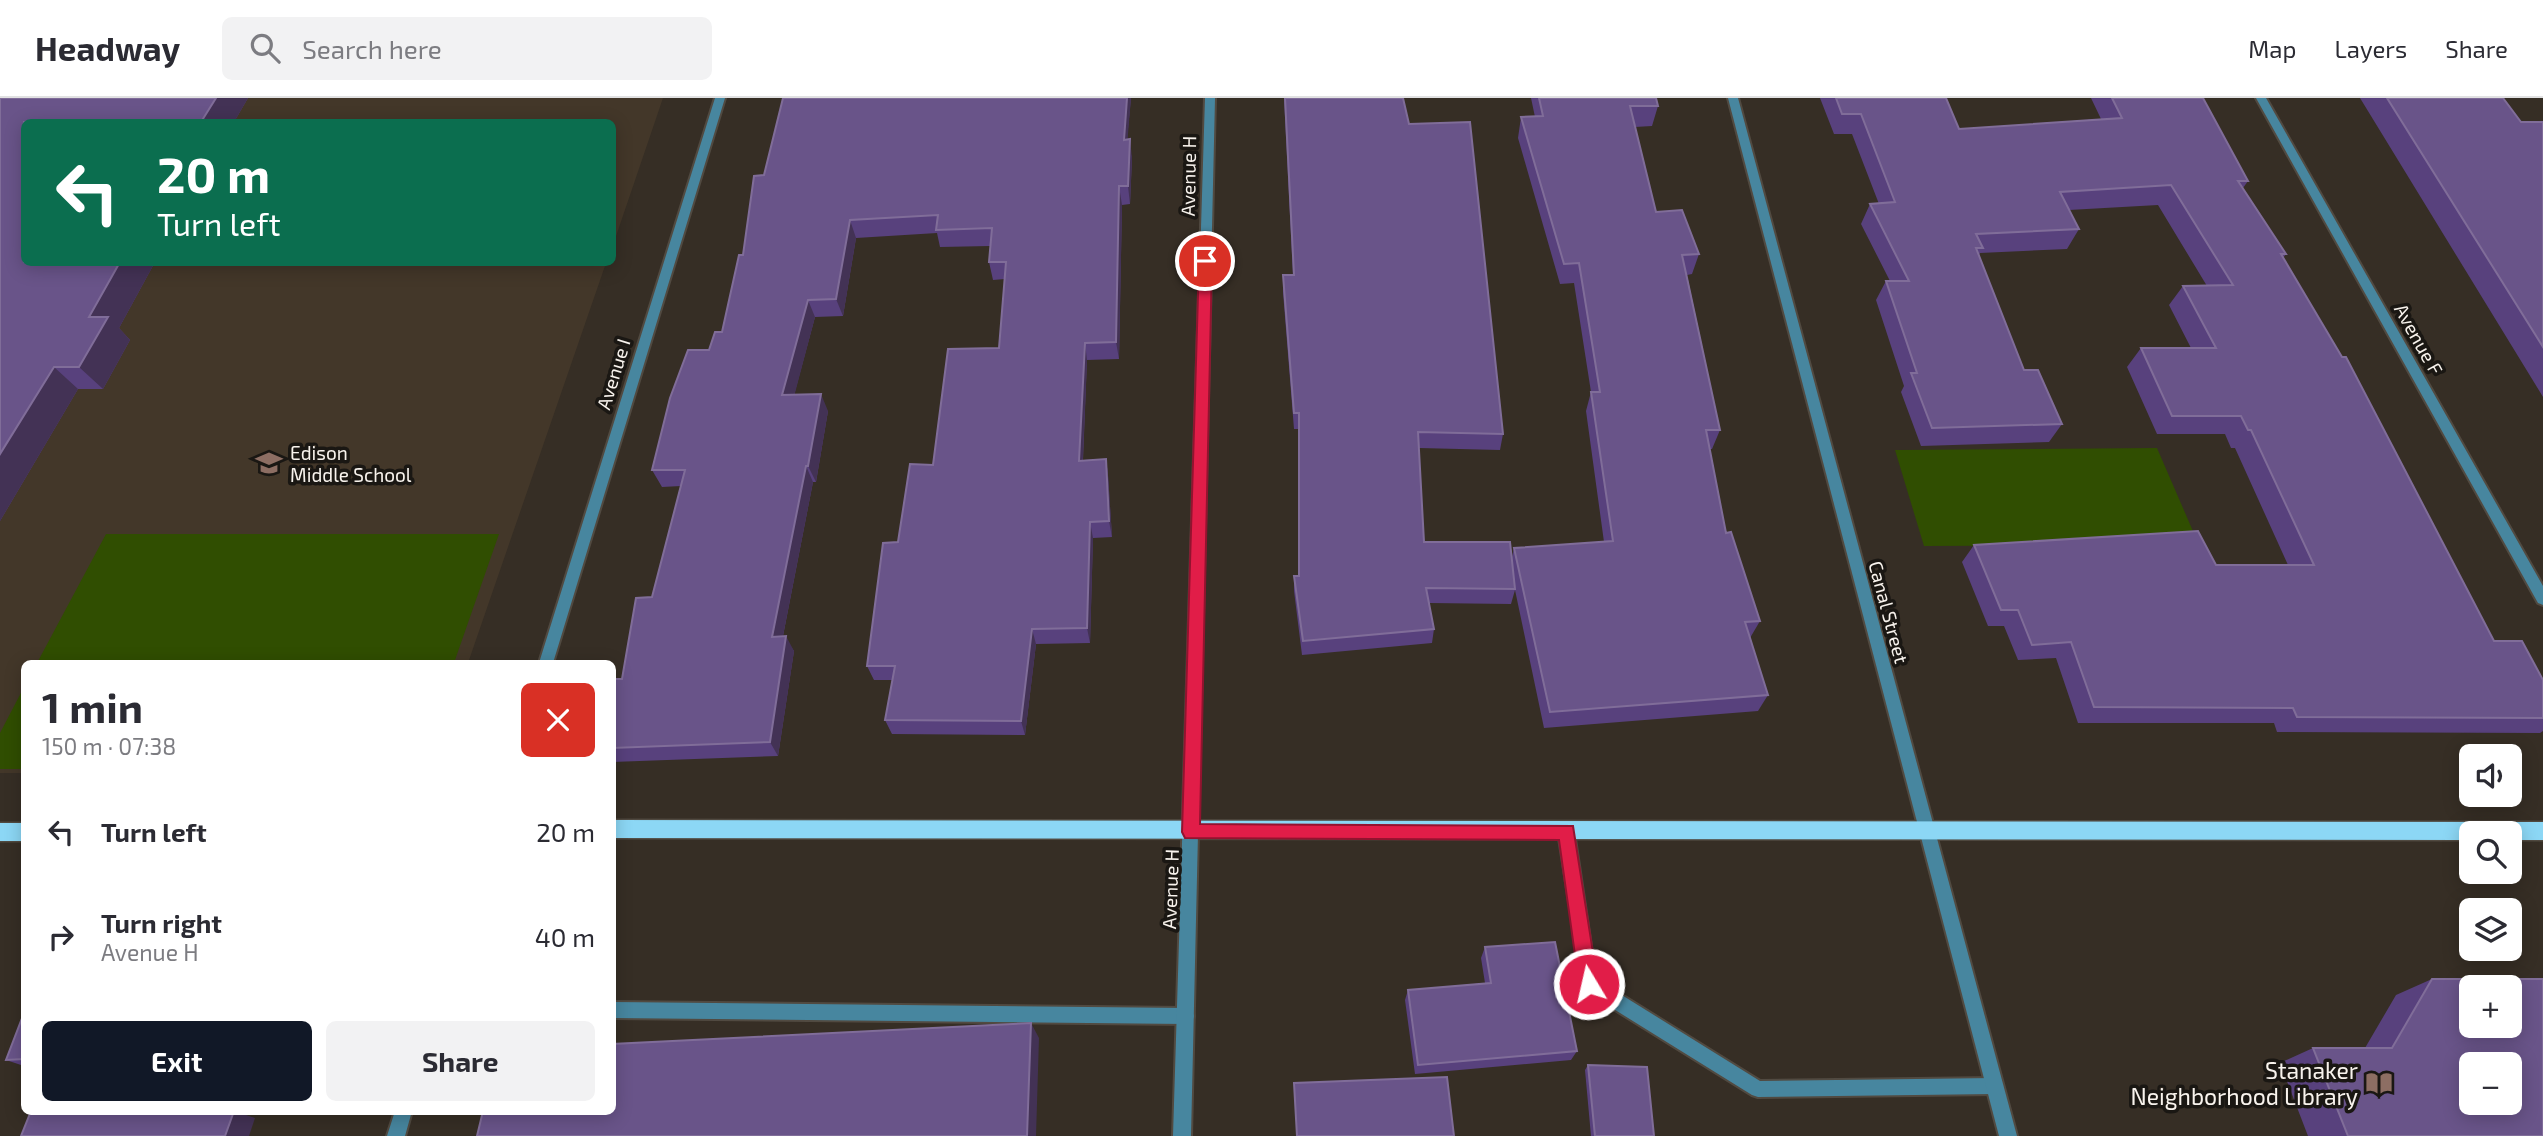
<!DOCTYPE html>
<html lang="en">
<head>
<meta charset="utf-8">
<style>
	body { margin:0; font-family:"Exo 2",sans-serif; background:#f2f2f3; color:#2b2b33; height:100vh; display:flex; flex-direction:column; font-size:26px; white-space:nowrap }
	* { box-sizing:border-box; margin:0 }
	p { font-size:23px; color:#7c7c81 }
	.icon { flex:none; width:38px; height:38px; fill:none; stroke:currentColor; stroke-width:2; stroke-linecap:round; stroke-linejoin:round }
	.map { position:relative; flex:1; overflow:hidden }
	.details { position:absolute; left:21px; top:562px; width:595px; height:455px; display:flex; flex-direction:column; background:#fff; border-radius:10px; box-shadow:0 4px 18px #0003 }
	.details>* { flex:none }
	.top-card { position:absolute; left:21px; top:21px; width:595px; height:147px; border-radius:10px; box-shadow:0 4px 18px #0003; background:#0b6e4f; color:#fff; overflow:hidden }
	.controls { position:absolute; left:2459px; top:646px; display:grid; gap:14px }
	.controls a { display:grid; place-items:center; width:63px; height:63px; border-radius:10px; background:#fff; box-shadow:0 4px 18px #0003; font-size:35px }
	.pin { position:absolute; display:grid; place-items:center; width:60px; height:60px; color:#fff; margin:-30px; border:4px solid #fff; border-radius:50%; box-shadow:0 2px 7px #0007 }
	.me { position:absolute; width:77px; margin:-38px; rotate:351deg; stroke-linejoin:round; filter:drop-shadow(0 0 5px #0008) }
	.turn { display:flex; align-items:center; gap:24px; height:147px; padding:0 21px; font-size:32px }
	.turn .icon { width:91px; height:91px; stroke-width:2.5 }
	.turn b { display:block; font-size:49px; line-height:60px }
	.round { display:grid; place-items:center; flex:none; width:74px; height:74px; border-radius:10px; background:#f2f2f3 }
	.head { display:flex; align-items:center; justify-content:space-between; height:119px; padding:0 21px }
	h1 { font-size:42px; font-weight:700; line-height:52px }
	.primary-button { display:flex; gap:14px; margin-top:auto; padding:14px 21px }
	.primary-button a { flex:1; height:80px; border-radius:10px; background:#111827; color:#fff; font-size:28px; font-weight:700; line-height:80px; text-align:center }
	.primary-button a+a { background:#f2f2f3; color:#2b2b33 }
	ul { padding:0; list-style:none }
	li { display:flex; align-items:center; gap:21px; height:105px; padding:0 21px }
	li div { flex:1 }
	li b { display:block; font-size:26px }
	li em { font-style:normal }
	header { display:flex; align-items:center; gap:42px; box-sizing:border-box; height:98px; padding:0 35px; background:#fff; border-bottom:2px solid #e1e1e2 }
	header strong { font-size:33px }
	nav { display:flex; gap:38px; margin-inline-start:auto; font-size:24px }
	.search { width:490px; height:63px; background:#f2f2f3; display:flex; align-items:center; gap:18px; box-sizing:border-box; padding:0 24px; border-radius:10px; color:#7c7c81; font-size:26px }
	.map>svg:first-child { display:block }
	.built { fill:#433729 }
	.green { fill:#304e01 }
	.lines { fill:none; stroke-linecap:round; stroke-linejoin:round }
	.service-casing { stroke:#514a41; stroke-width:4 }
	.minor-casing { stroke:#514a41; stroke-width:4 }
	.tertiary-casing { stroke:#514a41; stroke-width:4 }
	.primary-casing { stroke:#514a41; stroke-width:3 }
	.service { fill:#47869f; fill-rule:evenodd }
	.minor { fill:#47869f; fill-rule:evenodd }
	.tertiary { fill:#47869f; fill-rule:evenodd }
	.primary { fill:#8cd7f5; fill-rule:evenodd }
	.wall { fill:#58417d }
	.shaded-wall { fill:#433255 }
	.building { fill:#695489; stroke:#806d99; stroke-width:2; fill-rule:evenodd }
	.route { fill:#e11d48; stroke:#92132f; stroke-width:2 }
	.labels { text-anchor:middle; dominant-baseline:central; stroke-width:7; stroke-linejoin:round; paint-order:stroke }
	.street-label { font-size:19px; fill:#f8f3ed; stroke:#1a1713 }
	.poi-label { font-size:19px; fill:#f8f3ed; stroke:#1a1713; text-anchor:start }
	.near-poi-label { font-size:23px; fill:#f8f3ed; stroke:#1a1713; text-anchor:end }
</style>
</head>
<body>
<header>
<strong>Headway</strong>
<div class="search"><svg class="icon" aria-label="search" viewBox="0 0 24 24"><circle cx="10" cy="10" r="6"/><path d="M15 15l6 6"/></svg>Search here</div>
<nav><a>Map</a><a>Layers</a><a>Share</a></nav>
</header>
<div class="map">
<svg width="2543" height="1038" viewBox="0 0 2543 1038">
	<rect width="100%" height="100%" fill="#362e25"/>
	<path class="built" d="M 0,0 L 663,0 L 613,147 L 612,24 L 24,24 L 24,164 L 606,165 L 468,565 L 24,565 L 24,675 L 0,675 Z"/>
	<path class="green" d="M 2157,350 L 2199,447 L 1924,448 L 1895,352 Z
		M 106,436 L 499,436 L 454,565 L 37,565 Z
		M 24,589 L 24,671 L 0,671 L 0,635 Z"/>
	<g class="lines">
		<g class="service-casing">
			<path id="service" d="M 1566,727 L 1571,729 L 1574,734 L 1596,881 L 1760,983 L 1994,980 L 2000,982 L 2002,988 L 2000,994 L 1994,996 L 1758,999 L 1752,997 L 1583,892 L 1558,734 L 1561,729 Z
				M 612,904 L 1186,910 L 1192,912 L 1194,918 L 1192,924 L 1186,926 L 612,920 Z"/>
		</g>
		<g class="minor-casing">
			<path id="minor" d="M 715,0 L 725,0 L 553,565 L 539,565 Z
				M 1205,0 L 1215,0 L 1191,1038 L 1173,1038 Z
				M 2256,0 L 2266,0 L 2543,488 L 2543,507 L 2538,505 Z
				M 395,1013 L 412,1013 L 405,1038 L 387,1038 Z"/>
		</g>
		<g class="tertiary-casing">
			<path id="tertiary" d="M 1728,0 L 1738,0 L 2017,1038 L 1999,1038 Z"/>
		</g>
		<g class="primary-casing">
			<path id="primary" d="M 612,722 L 2543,724 L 2543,742 L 2510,742 L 2510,735 L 2471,735 L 2471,742 L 612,740 Z
				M 0,725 L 24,725 L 24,743 L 0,743 Z"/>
		</g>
		<use href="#service" class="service"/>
		<use href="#minor" class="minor"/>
		<use href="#tertiary" class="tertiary"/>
		<use href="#primary" class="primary"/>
	</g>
	<path class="wall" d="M 0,0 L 248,0 L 234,24 L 24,24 L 24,164 L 155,164 L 119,230 L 130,242 L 103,291 L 78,291 L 0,423 Z
		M 1131,0 L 1127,41 L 1132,60 L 1130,106 L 1122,107 L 1119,261 L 1087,262 L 1083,362 L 1106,361 L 1108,377 L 1112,439 L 1093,440 L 1090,545 L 1036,546 L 1025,637 L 892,636 L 885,622 L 892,582 L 874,582 L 867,568 L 898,444 L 933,367 L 999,250 L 1005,181 L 993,182 L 989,164 L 990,148 L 940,149 L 937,135 L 856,140 L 843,218 L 815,219 L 794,297 L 828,313 L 816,384 L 813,384 L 783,538 L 794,553 L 778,658 L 612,664 L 612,581 L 622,581 L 652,499 L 681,388 L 662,389 L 652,372 L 709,252 L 722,234 L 764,77 Z
		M 1284,0 L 1403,0 L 1409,26 L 1503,336 L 1500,352 L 1419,350 L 1424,444 L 1512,459 L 1514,450 L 1604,444 L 1586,313 L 1591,294 L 1574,185 L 1560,186 L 1518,40 L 1521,19 L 1535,19 L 1531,0 L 1656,0 L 1658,8 L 1652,28 L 1635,29 L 1656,114 L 1699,156 L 1692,176 L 1687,177 L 1720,332 L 1712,351 L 1710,351 L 1726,435 L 1760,523 L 1750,540 L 1768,597 L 1758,613 L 1544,630 L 1515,492 L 1511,506 L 1429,505 L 1434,531 L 1432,545 L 1302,557 L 1294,493 L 1294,478 L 1298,478 L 1299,331 L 1294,331 L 1283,194 L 1283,177 L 1293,177 Z
		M 1820,0 L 1946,0 L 1959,31 L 2101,21 L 2091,0 L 2203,0 L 2248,83 L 2243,90 L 2286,156 L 2283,160 L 2494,543 L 2543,582 L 2543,633 L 2540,635 L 2277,634 L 2274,625 L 2078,625 L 2056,560 L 2018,562 L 2004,528 L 1988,528 L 1962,464 L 1974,447 L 2216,467 L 2288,467 L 2235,350 L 2231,350 L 2225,336 L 2157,336 L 2127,269 L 2141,250 L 2191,250 L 2169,207 L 2183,188 L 2207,188 L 2158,107 L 2069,112 L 2079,131 L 2067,151 L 1980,155 L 1979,157 L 2024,272 L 2062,326 L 2049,344 L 1921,348 L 1901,294 L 1904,288 L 1876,202 L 1886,183 L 1890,183 L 1861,126 L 1870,106 L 1879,106 L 1852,36 L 1834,36 Z
		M 2360,0 L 2503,0 L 2521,24 L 2543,24 L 2543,299 Z
		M 1485,849 L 1577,953 L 1571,962 L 1415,976 L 1405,902 L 1408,892 L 1485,885 L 1481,860 Z
		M 2432,881 L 2543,1038 L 2308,1038 L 2280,965 L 2313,950 L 2365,950 L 2396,897 Z
		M 24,915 L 24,968 L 6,962 Z
		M 1588,967 L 1654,1038 L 1591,1038 L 1585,972 Z"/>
	<path class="shaded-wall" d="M 216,0 L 248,0 L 234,24 L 201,24 Z
		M 1127,0 L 1131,0 L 1126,60 L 1124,42 Z
		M 1130,41 L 1132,60 L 1130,106 L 1128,88 Z
		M 1119,88 L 1122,107 L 1119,261 L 1116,244 Z
		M 850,122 L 856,140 L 843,218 L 836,201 Z
		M 120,164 L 155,164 L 119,230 L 130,242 L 103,291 L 79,269 L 89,219 Z
		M 808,202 L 815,219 L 790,314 L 782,297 Z
		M 1085,245 L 1087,262 L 1082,379 L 1079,363 Z
		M 54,269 L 78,291 L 0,423 L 0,356 Z
		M 821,296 L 828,313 L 816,384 L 808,368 Z
		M 1106,361 L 1108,377 L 1112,439 L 1109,423 Z
		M 806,368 L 813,384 L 780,553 L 772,539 Z
		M 1090,424 L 1093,440 L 1090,545 L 1087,530 Z
		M 1032,531 L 1036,546 L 1025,637 L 1021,623 Z
		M 786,538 L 794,553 L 778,658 L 770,644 Z
		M 1031,925 L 1039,940 L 1036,1038 L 1027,1038 Z
		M 227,1013 L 248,1013 L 246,1017 L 255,1020 L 249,1038 L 225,1038 Z"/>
	<path class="building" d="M 0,0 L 216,0 L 201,24 L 24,24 L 24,164 L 120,164 L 89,219 L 108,219 L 79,269 L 54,269 L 0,356 Z
		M 783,0 L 1127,0 L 1124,42 L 1130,41 L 1128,88 L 1119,88 L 1116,244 L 1085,245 L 1079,363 L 1106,361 L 1109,423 L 1090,424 L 1087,530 L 1032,531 L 1021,623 L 885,622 L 895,568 L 867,568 L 883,445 L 898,444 L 910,366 L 933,367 L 948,251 L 999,250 L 1006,164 L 989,164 L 992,130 L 936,132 L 938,117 L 850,122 L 836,201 L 808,202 L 782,297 L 821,296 L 808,368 L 806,368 L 772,539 L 786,538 L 770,644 L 612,650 L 612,581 L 622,581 L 636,500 L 652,499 L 685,372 L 652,372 L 670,300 L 688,252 L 709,252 L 715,234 L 722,234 L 739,157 L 743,157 L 754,78 L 764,77 Z
		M 1285,0 L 1403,0 L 1409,26 L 1470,24 L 1503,336 L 1418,334 L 1424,444 L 1510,444 L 1515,491 L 1426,490 L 1434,531 L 1303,543 L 1294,478 L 1299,478 L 1299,315 L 1294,315 L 1283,177 L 1294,177 Z
		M 1539,0 L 1656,0 L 1658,8 L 1630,8 L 1656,114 L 1682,112 L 1699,156 L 1682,157 L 1720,332 L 1706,332 L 1726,435 L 1731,434 L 1760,523 L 1745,524 L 1768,597 L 1550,614 L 1514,450 L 1613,443 L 1591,294 L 1600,294 L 1579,165 L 1564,166 L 1521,19 L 1543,18 Z
		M 1836,0 L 1946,0 L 1959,31 L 2122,20 L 2112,0 L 2203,0 L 2248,83 L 2238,83 L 2286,156 L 2281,156 L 2342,259 L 2346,259 L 2494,543 L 2522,543 L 2543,582 L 2543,620 L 2297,619 L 2293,610 L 2094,609 L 2071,544 L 2032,547 L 2018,512 L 2001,512 L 1974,447 L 2198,433 L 2216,467 L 2314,467 L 2251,332 L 2248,332 L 2241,318 L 2172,318 L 2141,250 L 2216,250 L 2183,188 L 2233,187 L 2171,87 L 2060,94 L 2079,131 L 1976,136 L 1983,150 L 1976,150 L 2024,272 L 2038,272 L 2062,326 L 1932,330 L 1911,275 L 1917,275 L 1886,183 L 1909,183 L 1870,106 L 1895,104 L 1861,16 L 1842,16 Z
		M 2387,0 L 2503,0 L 2521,24 L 2543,24 L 2543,249 Z
		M 1555,844 L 1577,953 L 1418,967 L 1408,892 L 1491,885 L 1485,849 Z
		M 2432,881 L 2543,881 L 2543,1038 L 2348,1038 L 2313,950 L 2392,950 ZM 2471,889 L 2510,889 L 2510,928 L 2471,928 ZM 2471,966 L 2510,966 L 2510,1004 L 2471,1004 Z
		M 24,915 L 24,961 L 6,962 Z
		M 1031,925 L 1027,1038 L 477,1038 L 483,1013 L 612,1013 L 612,946 Z
		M 1588,967 L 1647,969 L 1654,1038 L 1595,1038 Z
		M 1447,979 L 1454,1038 L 1297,1038 L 1294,985 Z
		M 31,1013 L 234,1013 L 225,1038 L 21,1038 Z"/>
	<path class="route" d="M 1205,158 L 1212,163 L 1200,726 L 1573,728 L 1598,886 L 1595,893 L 1589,895 L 1582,893 L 1579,886 L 1559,742 L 1185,740 L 1182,734 L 1199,163 Z"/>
	<defs>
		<g id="school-bare" transform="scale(2.1)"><path d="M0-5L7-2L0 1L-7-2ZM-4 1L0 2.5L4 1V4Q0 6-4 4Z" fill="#8d6e63" stroke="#1a1713" stroke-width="2.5" paint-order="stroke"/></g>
		<g id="library-bare" transform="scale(2.1)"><path d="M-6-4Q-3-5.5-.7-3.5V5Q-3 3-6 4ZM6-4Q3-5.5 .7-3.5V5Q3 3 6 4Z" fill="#8d6e63" stroke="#1a1713" stroke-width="2.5" paint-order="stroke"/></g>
	</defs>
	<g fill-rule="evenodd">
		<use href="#school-bare" x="269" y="365"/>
		<use href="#library-bare" x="2379" y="985"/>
	</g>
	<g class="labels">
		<g class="street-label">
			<text transform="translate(1188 78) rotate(-89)">Avenue H</text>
			<text transform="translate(2419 241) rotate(61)">Avenue F</text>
			<text transform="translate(613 276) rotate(-73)">Avenue I</text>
			<text transform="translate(1889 514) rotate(75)">Canal Street</text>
			<text transform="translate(1170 791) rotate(-88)">Avenue H</text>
		</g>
		<g class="poi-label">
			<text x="290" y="354">Edison<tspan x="290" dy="22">Middle School</tspan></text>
		</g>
		<g class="near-poi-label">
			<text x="2358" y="972">Stanaker<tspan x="2358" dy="26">Neighborhood Library</tspan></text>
		</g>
	</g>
</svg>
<div class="controls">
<a><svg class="icon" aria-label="sound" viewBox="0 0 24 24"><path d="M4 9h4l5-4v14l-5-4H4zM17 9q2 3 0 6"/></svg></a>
<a><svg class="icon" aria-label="search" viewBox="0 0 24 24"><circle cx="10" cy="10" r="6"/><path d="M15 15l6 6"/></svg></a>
<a><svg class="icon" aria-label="layers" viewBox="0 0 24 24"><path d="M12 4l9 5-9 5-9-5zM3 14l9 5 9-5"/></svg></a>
<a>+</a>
<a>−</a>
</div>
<div class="pin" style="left:1205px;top:163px;background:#d93025"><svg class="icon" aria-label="arrive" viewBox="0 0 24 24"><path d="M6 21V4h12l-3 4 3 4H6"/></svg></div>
<svg class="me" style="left:1589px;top:886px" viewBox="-20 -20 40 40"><circle r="17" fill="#e11d48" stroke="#fff" stroke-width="3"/><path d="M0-11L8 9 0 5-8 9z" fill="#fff"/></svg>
<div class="top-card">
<div class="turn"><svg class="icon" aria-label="left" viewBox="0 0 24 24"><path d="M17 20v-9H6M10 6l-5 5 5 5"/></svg><div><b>20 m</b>Turn left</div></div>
</div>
<section class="details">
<div class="head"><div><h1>1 min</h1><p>150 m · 07:38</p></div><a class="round" style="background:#d93025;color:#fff"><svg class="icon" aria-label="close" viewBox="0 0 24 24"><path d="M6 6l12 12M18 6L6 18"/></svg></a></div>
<ul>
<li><svg class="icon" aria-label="left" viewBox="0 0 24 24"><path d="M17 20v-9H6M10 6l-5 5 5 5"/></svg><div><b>Turn left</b></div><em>20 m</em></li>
<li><svg class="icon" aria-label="right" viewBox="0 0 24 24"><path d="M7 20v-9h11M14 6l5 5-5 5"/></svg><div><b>Turn right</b><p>Avenue H</p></div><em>40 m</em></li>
</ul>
<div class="primary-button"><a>Exit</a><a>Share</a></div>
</section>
</div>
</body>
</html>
